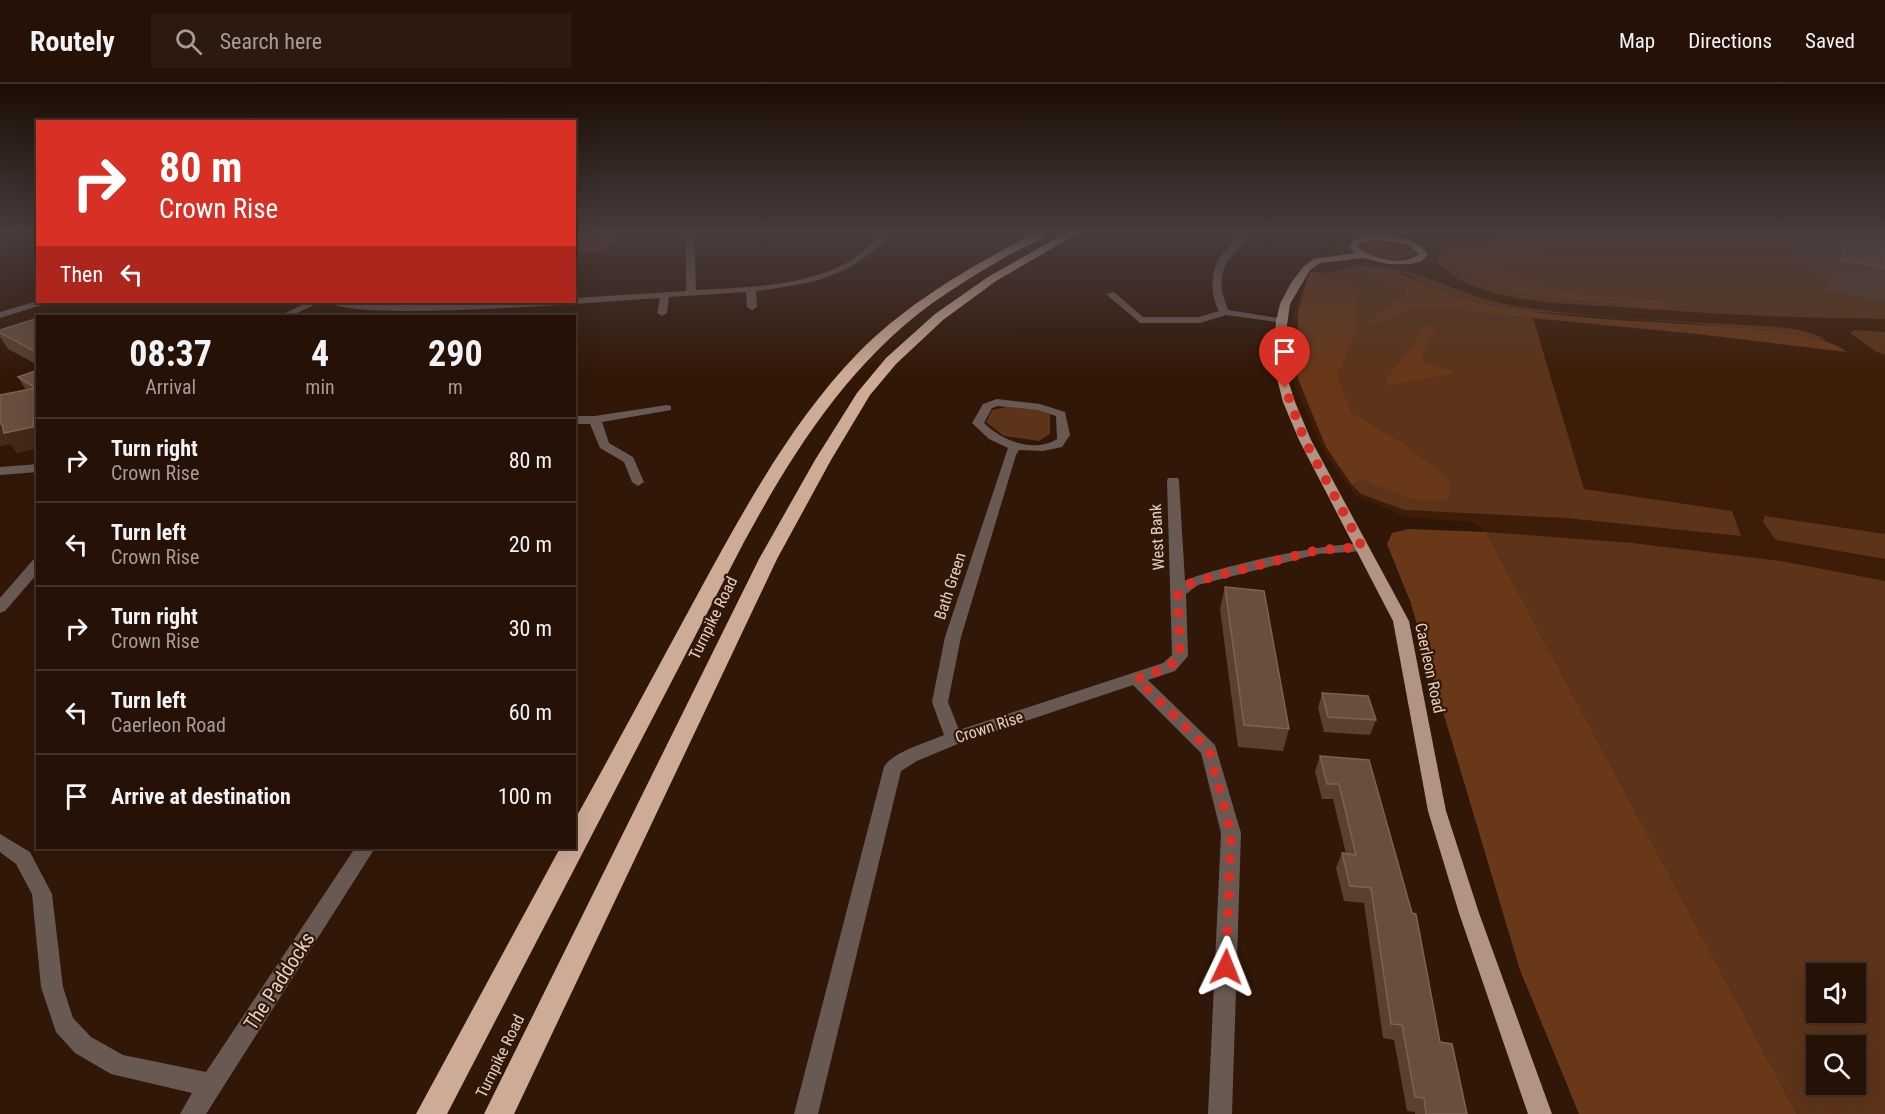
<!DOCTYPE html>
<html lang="en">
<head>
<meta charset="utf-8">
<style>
	body { margin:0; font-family:"Roboto Condensed",sans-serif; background:#2d1a0f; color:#f1f3f6; height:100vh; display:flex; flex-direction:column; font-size:22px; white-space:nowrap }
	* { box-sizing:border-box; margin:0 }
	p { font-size:20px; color:#a39d9a }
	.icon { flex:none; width:33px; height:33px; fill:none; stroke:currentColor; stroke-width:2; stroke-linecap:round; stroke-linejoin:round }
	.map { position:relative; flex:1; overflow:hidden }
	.sheet { position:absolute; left:36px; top:231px; width:540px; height:534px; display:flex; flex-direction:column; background:#251105; border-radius:0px; box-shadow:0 6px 24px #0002,0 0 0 2px #423127 }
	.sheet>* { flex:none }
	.guide { position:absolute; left:36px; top:36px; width:540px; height:183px; border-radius:0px; box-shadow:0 6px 24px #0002,0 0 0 2px #423127; background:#d93025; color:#fff; overflow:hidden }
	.fabs { position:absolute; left:1806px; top:879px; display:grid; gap:12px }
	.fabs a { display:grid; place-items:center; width:60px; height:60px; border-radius:0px; background:#251105; box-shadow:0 6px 24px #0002,0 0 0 2px #423127; font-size:30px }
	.pin { position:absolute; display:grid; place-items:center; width:51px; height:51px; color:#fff; margin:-62px -26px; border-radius:50% 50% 50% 0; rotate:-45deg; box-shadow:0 0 6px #0007 }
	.pin .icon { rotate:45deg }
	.me { position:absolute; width:66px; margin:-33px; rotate:2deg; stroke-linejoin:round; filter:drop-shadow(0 0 4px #0008) }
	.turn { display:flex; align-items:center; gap:21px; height:126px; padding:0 24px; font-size:27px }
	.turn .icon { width:78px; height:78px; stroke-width:2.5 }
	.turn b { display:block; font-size:42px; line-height:51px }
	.then { display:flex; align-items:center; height:57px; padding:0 24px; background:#0003; gap:12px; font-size:22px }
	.eta { display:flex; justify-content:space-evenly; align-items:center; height:102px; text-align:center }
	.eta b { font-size:36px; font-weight:700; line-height:42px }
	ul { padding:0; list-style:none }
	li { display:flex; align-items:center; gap:18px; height:84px; padding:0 24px; border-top:2px solid #423127 }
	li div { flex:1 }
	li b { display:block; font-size:22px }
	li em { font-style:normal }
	header { display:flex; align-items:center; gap:36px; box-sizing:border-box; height:84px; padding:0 30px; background:#251105; border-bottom:2px solid #423127 }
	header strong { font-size:28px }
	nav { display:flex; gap:33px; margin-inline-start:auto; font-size:21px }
	.search { width:420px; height:54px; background:#2d1a0f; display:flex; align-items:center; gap:15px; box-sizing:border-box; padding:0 21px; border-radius:0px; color:#a39d9a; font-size:22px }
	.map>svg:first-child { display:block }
	.built { fill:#3d1d08; fill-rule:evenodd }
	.green { fill:#5d341a; fill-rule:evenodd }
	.forest { fill:#693819 }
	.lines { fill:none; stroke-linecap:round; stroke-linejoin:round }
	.minor { fill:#685a52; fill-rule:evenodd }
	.major { fill:#b19484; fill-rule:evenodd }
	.highway { fill:#ceab97; fill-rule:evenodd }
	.wall { fill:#5b3f2f }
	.shaded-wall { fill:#442818 }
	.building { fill:#694e3f; stroke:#7c6254; stroke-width:1.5 }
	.route { stroke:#d93025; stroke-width:10; stroke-dasharray:0 18 }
	.labels { text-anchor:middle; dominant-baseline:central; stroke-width:4.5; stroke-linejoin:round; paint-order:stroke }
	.street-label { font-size:16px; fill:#e1cec4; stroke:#311707 }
	.near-street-label { font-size:20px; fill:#e1cec4; stroke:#311707 }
</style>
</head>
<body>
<header>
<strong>Routely</strong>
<div class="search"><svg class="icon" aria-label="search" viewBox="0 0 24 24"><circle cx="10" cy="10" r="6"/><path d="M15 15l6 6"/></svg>Search here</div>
<nav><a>Map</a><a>Directions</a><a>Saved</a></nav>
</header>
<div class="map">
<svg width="1885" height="1030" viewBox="0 0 1885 1030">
	<rect width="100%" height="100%" fill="#311707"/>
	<path class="built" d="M 1350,147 L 1885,147 L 1885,1030 L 1797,1030 L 1486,448 L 1472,438 L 1404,433 L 1380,421 L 1356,413 L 1324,368 L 1294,300 L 1289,251 L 1293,228 L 1307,195 L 1317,177 ZM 1816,890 L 1856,890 L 1856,928 L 1816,928 ZM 1816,962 L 1856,962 L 1856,1000 L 1816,1000 Z"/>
	<path class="green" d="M 1541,147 L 1817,147 L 1838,176 L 1826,206 L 1885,216 L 1885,235 C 1796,234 1708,230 1620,223 C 1571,220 1517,220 1471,201 C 1457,196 1448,188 1437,178 L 1438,169 L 1446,164 Z
		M 1377,157 L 1401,160 L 1414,168 L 1413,171 C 1399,178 1374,176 1362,164 L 1365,159 Z
		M 1354,181 C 1374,182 1394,184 1413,189 C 1445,199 1475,215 1509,221 C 1580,233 1655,235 1727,240 C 1754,242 1804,241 1826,256 L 1691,239 L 1525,227 L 1471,217 L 1447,210 L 1403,189 L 1373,192 L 1393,198 L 1406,205 L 1405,210 L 1368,238 L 1375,240 L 1410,224 L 1440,225 L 1533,234 L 1584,405 L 1732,427 L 1741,452 L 1566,434 L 1405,426 L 1361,410 L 1352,401 L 1362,396 L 1400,357 L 1351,328 L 1338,291 L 1355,253 L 1347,199 L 1320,195 L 1319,193 Z
		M 1854,246 L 1885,248 L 1885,271 L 1875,267 L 1850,249 Z
		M 1006,323 L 1037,325 L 1050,330 L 1050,350 L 1039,357 L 1004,352 L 986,338 L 992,326 Z
		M 1765,432 L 1885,450 L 1885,475 L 1776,456 L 1763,438 Z
		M 1486,448 L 1632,459 L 1781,477 L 1885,497 L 1885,1030 L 1797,1030 ZM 1816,890 L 1856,890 L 1856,928 L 1816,928 ZM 1816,962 L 1856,962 L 1856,1000 L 1816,1000 Z"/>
	<path class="forest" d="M 575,147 L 617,147 C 612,168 593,171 575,168 Z
		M 1536,158 L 1553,163 L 1497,178 L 1499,183 C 1545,214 1610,212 1664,217 L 1672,223 C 1654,227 1631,221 1613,219 C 1559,213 1493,214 1451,176 L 1456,170 Z
		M 1382,186 C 1405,190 1424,200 1446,209 C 1470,219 1497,222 1522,226 C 1602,239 1684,237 1764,247 C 1792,251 1824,251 1847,268 L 1697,250 L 1440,225 L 1410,224 L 1375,241 L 1367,238 L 1405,210 L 1406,205 C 1394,198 1377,197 1368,187 Z
		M 1311,188 L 1326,189 L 1319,193 L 1320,195 L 1347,199 L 1359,205 L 1355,253 L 1338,291 L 1351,328 L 1400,357 L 1449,395 L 1450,407 L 1447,416 L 1411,415 L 1362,396 L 1352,401 L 1326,363 L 1298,295 L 1298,227 L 1307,195 Z
		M 1428,240 L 1436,245 L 1423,268 L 1422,277 C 1433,283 1445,283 1456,289 L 1389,301 L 1385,297 Z
		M 1409,445 L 1486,448 L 1797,1030 L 1579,1030 L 1520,886 L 1410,517 L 1387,460 L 1392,449 Z"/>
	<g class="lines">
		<path class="minor" d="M 686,147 L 694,147 L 696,206 C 745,203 800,203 845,180 C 859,172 872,158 885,147 L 894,147 C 850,194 816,199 756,207 L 757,223 L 752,226 L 747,223 L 746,208 L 669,213 L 667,229 L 662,232 L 657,229 L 660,214 L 574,220 L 570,218 L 574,218 L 574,214 L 686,207 Z
			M 1244,147 L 1253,147 C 1233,174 1211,182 1227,223 L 1228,226 L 1285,235 L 1285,239 L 1226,231 L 1200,239 L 1140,239 L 1106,210 L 1114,208 L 1143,233 L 1199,233 L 1219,227 C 1210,211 1210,187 1221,172 C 1227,162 1237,156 1244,147 Z
			M 38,217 L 51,218 L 0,234 L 0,228 Z
			M 308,218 L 320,218 L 291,232 L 279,232 Z
			M 328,218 L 417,221 L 564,218 L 559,221 C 522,223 351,235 328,218 Z
			M 997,315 L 1040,320 L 1065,328 L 1070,351 L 1062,363 L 1043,367 L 1019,366 L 1016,371 L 961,553 L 948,618 L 959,646 L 1163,579 L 1172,571 L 1167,397 L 1168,394 L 1178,394 L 1179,397 L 1185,497 C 1205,486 1356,450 1369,463 L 1362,467 L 1318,470 L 1198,501 L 1186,510 L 1188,572 L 1175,587 L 1148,596 L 1215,661 L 1241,749 L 1232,1030 L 1208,1030 L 1221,749 L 1201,669 L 1133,601 L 960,659 L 917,677 L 901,687 L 818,1030 L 794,1030 L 884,683 C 892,668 928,658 944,651 L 932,618 L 945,553 L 1008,364 L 989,355 L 972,339 L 983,320 ZM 998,322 L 1038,326 L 1056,332 L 1057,355 C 1034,370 1001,356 984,339 L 992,324 Z
			M 667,321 L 671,322 L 671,326 L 602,338 L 609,359 L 633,373 L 644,398 L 638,402 L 632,398 L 624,378 L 600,364 L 590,340 L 574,340 L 574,332 L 595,332 Z
			M 38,380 L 38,388 L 0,391 L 0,383 Z
			M 38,475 L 38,489 L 5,527 L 0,529 L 0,514 L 33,476 Z
			M 0,750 L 30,768 L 52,810 L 63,903 L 73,934 L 91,953 L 123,971 L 206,988 L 355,764 L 375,764 L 206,1030 L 180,1030 L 192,1009 L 111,990 L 75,969 L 56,948 L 41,903 L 32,810 L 16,780 L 0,768 Z"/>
		<path class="major" d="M 1376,150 C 1396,153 1416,153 1428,170 L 1422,177 L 1410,180 L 1388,180 L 1363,174 L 1320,179 L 1310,186 L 1290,220 L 1284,263 L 1286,290 L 1295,318 L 1311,356 L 1409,537 L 1446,727 L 1479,829 L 1552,1030 L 1528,1030 L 1459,829 L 1428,727 L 1393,537 L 1299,356 L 1283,318 L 1276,290 L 1274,263 L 1276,237 L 1280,220 L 1291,199 L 1304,182 L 1314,175 L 1355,169 L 1349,163 L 1354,155 ZM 1376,156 L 1406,160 L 1419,170 C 1404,183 1371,175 1358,163 L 1360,159 Z"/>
		<path class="highway" d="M 1038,147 L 1051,147 C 1039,158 1021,164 1007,172 C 981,187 955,203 931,220 C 847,282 793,368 744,458 L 447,1030 L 416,1030 L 560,764 L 574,764 L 574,737 C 617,660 658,583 700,506 C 745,424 792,337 858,269 C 909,217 974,181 1038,147 Z
			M 1069,147 L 1082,147 L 996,197 L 943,236 L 896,280 L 870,311 L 831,376 L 777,475 L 514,1030 L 484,1030 L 759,475 L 815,376 L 857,309 L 886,274 L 935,230 L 988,193 Z"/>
	</g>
	<path class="wall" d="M 1269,147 L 1289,147 L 1286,150 Z
		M 1786,147 L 1885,147 L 1885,218 L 1825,206 L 1827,195 L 1795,173 L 1795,157 Z
		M 38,234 L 38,281 L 8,265 L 0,253 L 0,246 Z
		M 38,286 L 38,364 L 17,369 L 11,360 L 0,362 L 0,311 L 26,306 L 18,293 Z
		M 1225,503 L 1289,645 L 1283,667 L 1238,663 L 1220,525 Z
		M 1322,609 L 1376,636 L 1370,651 L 1324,648 L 1318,624 Z
		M 1320,672 L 1369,676 L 1440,958 L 1467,1030 L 1415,1030 L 1415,1028 L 1407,1027 L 1394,956 L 1383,954 L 1364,819 L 1344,817 L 1336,784 L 1342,769 L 1346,770 L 1333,715 L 1322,715 L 1315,687 Z"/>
	<path class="shaded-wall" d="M 35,325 L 38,325 L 38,364 L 17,369 L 11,360 L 0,362 L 0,340 Z"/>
	<path class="building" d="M 1815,147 L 1885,147 L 1885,184 L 1842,176 L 1844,165 Z
		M 38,234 L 38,269 L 0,249 L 0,246 Z
		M 38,286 L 38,325 L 35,325 L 33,343 L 4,349 L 2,340 L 0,340 L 0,311 L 36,304 L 18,293 Z
		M 1225,503 L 1264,507 L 1289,645 L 1244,641 Z
		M 1322,609 L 1368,612 L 1376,636 L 1328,633 Z
		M 1320,672 L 1369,676 L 1412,829 L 1416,830 L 1440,958 L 1452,960 L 1467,1030 L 1426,1030 L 1424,1014 L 1415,1013 L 1402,941 L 1391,940 L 1371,804 L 1350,802 L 1342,769 L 1356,771 L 1339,700 L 1327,700 Z"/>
	<linearGradient id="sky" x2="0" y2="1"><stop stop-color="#1b0d04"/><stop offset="0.51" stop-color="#483c3c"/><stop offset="1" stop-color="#483c3c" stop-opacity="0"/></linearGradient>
	<rect width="1885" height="291" fill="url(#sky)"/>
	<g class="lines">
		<path class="route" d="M 1226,883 L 1231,749 L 1209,666 L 1137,595 L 1169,583 L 1180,572 L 1178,508 L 1193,498 L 1318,466 L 1362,463 L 1305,357 L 1285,304"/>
	</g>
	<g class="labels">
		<g class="street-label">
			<text transform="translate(1157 453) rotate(-93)">West Bank</text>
			<text transform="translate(950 502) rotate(-72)">Bath Green</text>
			<text transform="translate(713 534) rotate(-64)">Turnpike Road</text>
			<text transform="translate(1430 584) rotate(78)">Caerleon Road</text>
			<text transform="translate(989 643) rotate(-18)">Crown Rise</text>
			<text transform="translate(500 972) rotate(-64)">Turnpike Road</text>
		</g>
		<g class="near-street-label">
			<text transform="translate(279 897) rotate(-57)">The Paddocks</text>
		</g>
	</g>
</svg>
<div class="fabs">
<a><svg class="icon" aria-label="sound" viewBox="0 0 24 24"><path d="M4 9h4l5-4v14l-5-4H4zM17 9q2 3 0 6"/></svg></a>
<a><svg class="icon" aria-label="search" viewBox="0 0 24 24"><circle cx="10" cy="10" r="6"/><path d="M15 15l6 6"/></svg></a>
</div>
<div class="pin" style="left:1285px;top:304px;background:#d93025"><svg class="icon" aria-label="arrive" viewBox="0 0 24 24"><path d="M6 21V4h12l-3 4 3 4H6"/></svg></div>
<svg class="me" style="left:1226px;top:883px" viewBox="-20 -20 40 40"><path d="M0-17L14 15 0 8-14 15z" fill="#d93025" stroke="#fff" stroke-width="4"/></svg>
<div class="guide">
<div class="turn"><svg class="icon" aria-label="right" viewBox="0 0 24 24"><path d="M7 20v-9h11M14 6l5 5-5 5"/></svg><div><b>80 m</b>Crown Rise</div></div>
<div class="then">Then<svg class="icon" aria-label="left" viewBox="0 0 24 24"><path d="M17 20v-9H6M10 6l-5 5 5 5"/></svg></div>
</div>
<section class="sheet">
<div class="eta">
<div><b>08:37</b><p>Arrival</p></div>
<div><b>4</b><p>min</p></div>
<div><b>290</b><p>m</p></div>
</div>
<ul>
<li><svg class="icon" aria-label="right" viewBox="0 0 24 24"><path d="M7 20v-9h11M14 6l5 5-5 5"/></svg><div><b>Turn right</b><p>Crown Rise</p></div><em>80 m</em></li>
<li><svg class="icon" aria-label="left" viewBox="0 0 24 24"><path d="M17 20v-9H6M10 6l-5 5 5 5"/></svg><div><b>Turn left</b><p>Crown Rise</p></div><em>20 m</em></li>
<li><svg class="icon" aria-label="right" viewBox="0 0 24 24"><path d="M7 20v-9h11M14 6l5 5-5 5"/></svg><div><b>Turn right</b><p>Crown Rise</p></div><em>30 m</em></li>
<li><svg class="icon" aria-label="left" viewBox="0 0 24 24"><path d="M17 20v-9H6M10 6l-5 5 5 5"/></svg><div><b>Turn left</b><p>Caerleon Road</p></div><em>60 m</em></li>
<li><svg class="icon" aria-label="arrive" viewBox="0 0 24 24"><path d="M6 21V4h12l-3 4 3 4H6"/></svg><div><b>Arrive at destination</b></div><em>100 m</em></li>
</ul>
</section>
</div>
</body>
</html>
